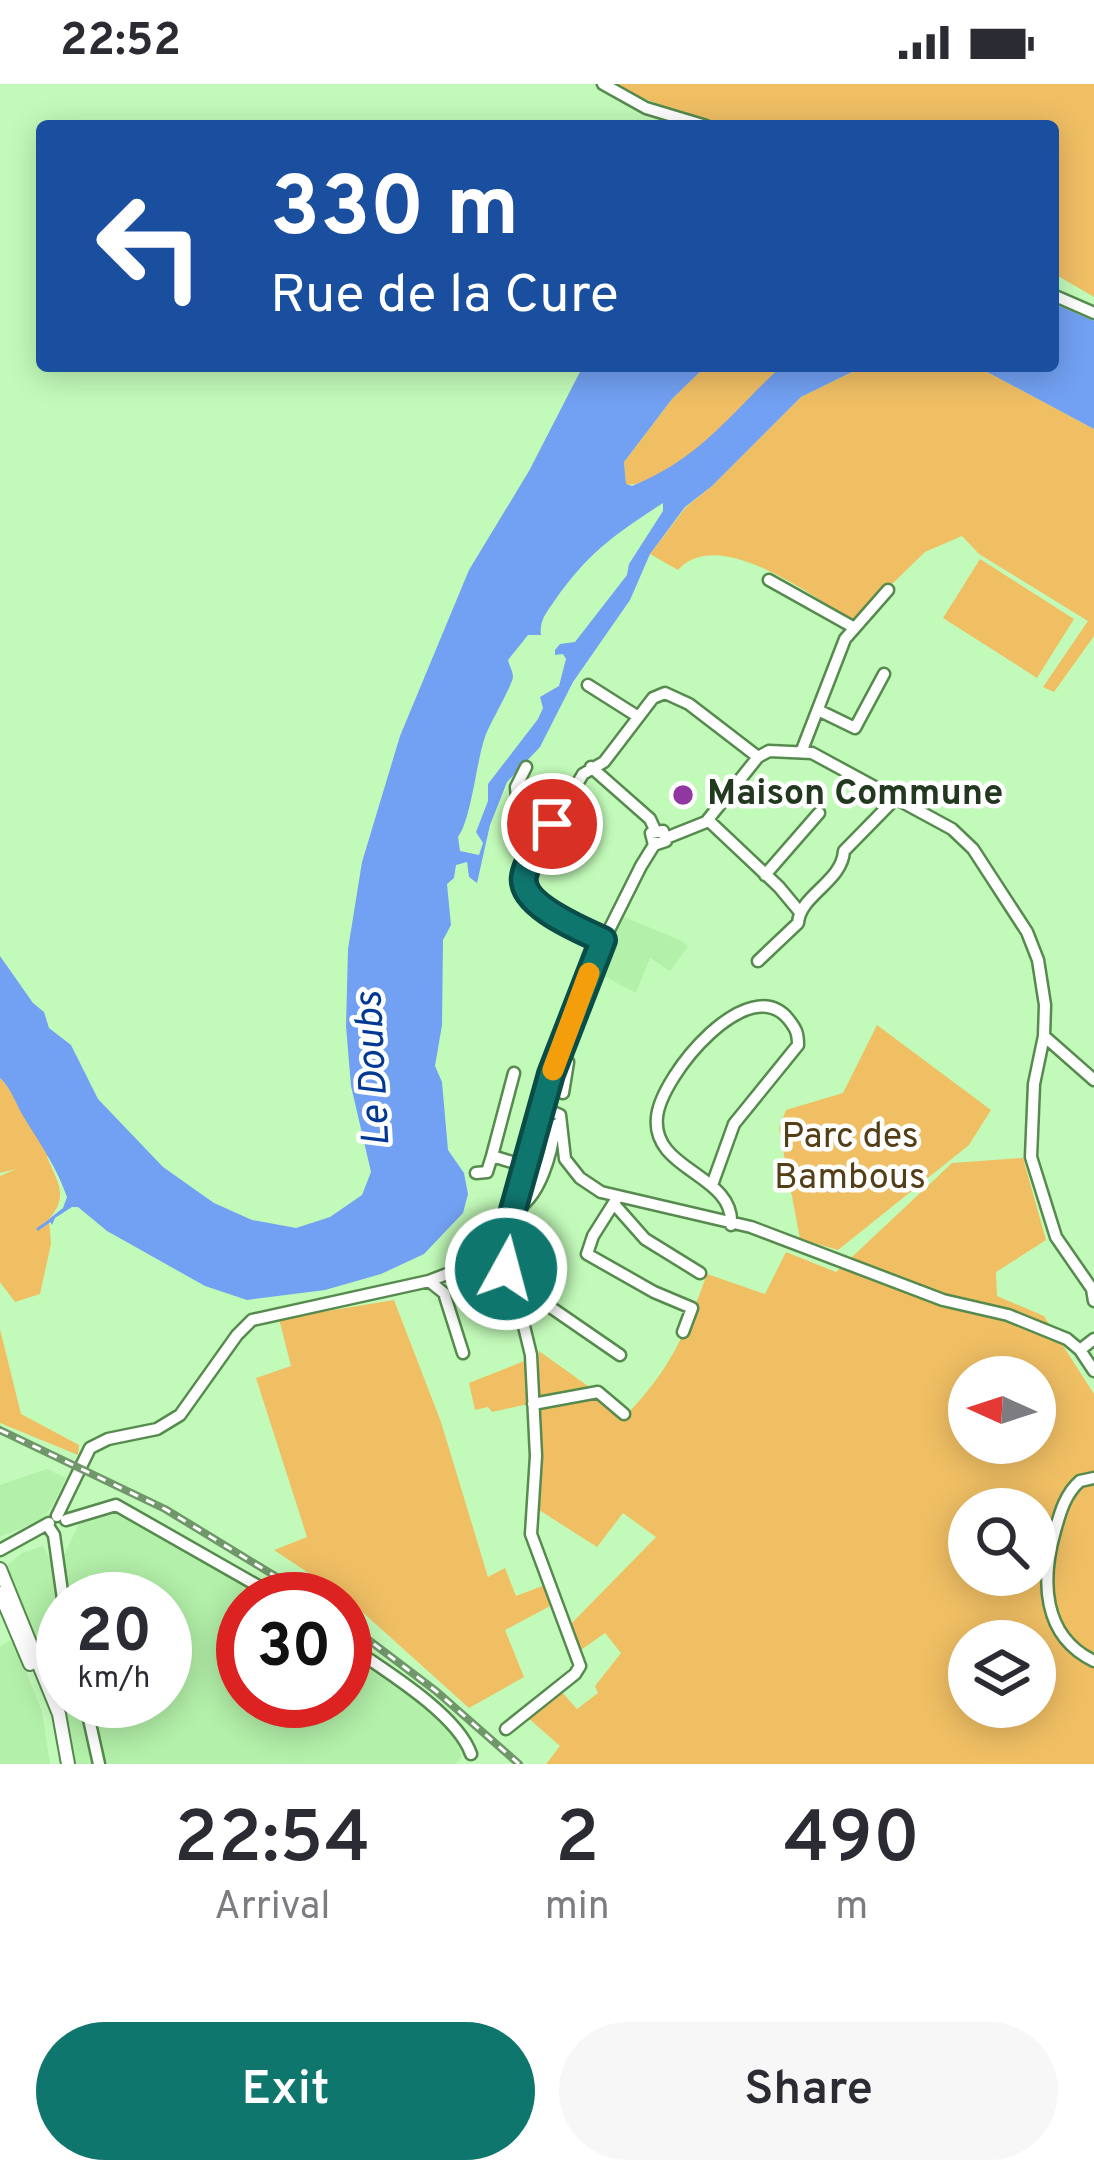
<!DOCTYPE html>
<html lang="en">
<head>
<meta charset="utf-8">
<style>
	body { margin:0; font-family:Overpass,sans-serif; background:#f7f7f7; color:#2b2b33; height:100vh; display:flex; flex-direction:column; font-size:45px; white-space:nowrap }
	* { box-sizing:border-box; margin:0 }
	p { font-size:39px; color:#7c7c81 }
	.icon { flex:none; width:66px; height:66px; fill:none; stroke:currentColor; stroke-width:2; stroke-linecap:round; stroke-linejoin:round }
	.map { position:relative; height:1680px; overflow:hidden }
	.side { display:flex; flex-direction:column; background:#fff; flex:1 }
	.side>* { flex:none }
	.guide { position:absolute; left:36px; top:36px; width:1023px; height:252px; border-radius:12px; box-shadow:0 6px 30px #0003; background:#1a4fa0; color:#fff; overflow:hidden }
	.needle { width:78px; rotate:273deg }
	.fabs { position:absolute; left:948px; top:1272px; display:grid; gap:24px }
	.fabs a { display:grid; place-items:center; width:108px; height:108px; border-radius:50%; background:#fff; box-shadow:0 6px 30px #0003; font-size:60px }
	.speed { position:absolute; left:36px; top:1488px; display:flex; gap:24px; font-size:60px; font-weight:700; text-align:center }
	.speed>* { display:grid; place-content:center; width:156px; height:156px; border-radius:50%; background:#fff; box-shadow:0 6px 30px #0003; line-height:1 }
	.speed small { font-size:30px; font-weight:400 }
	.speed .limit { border:18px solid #d22; background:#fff; color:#111 }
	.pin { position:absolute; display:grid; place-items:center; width:102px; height:102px; color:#fff; margin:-51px; border:6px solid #fff; border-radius:50%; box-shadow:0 3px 12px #0007 }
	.me { position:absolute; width:132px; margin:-66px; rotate:7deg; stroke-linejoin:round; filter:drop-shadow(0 0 9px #0008) }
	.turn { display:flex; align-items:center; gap:42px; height:252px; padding:0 36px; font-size:54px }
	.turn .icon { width:156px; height:156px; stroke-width:2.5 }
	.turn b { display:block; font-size:84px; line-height:102px }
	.eta { display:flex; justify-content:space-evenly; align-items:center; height:204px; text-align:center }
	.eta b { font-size:72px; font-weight:600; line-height:84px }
	.cta { display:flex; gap:24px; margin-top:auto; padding:24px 36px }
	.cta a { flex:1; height:138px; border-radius:72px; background:#0f766e; color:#fff; font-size:48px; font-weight:600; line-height:138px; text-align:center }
	.cta a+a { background:#f7f7f7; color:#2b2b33 }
	.status { display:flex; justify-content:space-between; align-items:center; height:84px; padding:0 60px; background:#fff; direction:ltr }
	.status svg { height:33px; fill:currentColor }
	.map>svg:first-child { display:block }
	.built { fill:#b3f0a9; fill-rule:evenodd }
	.green { fill:#f0bf64; fill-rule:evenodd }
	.water { fill:#72a0f2; fill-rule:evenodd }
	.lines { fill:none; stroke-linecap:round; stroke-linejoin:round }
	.stream { stroke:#72a0f2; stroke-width:3 }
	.minor-casing { stroke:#568a4e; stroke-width:15 }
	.major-casing { stroke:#568a4e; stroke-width:16 }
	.minor { stroke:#fff; stroke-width:10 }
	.major { stroke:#fff; stroke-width:12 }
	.rail-casing { stroke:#70976a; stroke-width:8 }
	.rail { stroke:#fff; stroke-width:3; stroke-dasharray:9; stroke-linecap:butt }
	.route-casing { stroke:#0a4d48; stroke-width:30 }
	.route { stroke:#0f766e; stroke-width:21 }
	.slow { stroke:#f59e0b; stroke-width:21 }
	.poi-dot { fill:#9137a2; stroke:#fff; stroke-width:4.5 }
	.labels { text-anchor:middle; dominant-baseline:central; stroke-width:9; stroke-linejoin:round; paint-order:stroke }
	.poi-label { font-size:36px; font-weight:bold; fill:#23391f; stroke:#fff; text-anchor:start }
	.park-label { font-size:36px; fill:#533e15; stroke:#fff }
	.water-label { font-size:39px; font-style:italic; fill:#013894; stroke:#fff }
</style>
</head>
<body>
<div class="status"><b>22:52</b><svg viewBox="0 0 49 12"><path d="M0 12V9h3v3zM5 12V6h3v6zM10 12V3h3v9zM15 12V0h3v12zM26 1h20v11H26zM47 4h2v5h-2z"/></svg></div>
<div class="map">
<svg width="1094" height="1680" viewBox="0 0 1094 1680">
	<rect width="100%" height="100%" fill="#c2fbb9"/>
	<path class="built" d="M 622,832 L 682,857 L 688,863 L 670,887 L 650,874 L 636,909 L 598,889 Z
		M 47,1385 L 66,1394 L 52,1422 L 43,1435 L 0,1453 L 0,1401 Z
		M 107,1428 L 127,1430 L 198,1471 L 264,1515 L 243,1515 L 243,1617 L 345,1617 L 345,1570 L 408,1611 L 457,1652 L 461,1673 L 456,1680 L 73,1680 L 66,1636 L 7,1482 L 22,1469 L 43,1462 L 50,1475 L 63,1473 L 79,1440 ZM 63,1515 L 165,1515 L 165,1617 L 63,1617 Z
		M 8,1557 L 14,1559 L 42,1627 L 50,1680 L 0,1680 L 0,1563 Z"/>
	<path class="green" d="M 616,0 L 1094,0 L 1094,213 L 1053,189 L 1053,42 L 716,42 L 640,13 Z
		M 706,282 L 782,282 C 741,320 686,398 626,401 L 624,378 L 672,315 Z
		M 864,282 L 976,282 L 1094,345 L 1094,552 L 1054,608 L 1043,603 L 1088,537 L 979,470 L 962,452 L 925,468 L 854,537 C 814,514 719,440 678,486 L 650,470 L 686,423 L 712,402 L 801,313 Z
		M 980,475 L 1074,535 L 1037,594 L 943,534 Z
		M 877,941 L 991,1026 L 969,1061 L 838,1166 L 800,1155 L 779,1044 L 786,1026 L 843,1009 Z
		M 0,994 C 16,1010 35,1050 50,1072 L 47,1073 C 58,1099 69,1112 49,1135 L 51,1160 L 40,1210 L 15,1218 L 0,1198 L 0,1092 L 16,1085 L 0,1089 Z
		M 1023,1074 L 1046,1156 L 996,1188 L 997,1212 L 1044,1232 L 1094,1310 L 1094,1680 L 546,1680 L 560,1662 L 527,1633 L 560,1606 L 577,1625 L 598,1609 L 595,1602 L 621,1569 L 605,1549 L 578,1568 L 569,1542 L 656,1453 L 623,1429 L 597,1463 L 536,1424 L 539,1267 L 627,1330 C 671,1285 686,1248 707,1190 L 765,1210 L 786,1168 L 836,1188 L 952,1079 ZM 969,1293 L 1035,1293 L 1035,1359 L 969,1359 ZM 969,1425 L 1035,1425 L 1035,1491 L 969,1491 ZM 969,1557 L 1035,1557 L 1035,1623 L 969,1623 Z
		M 394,1216 L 441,1338 L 488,1493 L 505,1484 L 516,1512 L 545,1501 L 552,1521 L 505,1546 L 524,1593 L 469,1624 L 349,1516 L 274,1466 L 307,1453 L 256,1294 L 291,1282 L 279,1235 Z
		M 0,1245 L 21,1330 L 79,1361 L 78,1371 L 0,1339 Z
		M 527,1276 L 528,1320 L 492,1328 L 488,1323 L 475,1326 L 469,1299 Z"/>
	<path class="water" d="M 1053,219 L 1094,237 L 1094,345 L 976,282 L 1053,282 Z
		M 583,282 L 706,282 L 672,315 L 624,378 L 626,400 L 632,402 C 704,372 727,332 782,282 L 864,282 L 801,313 L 712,402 L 685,423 L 650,470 L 630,516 L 573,598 L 540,663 L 507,698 L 490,741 L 477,799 L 469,793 L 467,778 L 456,781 L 454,794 L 447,800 L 451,841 L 443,856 L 442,941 L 435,982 L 442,998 L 448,1066 L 464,1089 L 468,1110 L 463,1129 L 424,1170 L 381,1190 L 325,1206 L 247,1216 L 205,1202 L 107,1147 L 78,1123 L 72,1123 L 55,1134 L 52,1141 L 49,1135 L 63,1124 L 67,1113 C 57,1084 41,1061 25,1035 C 16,1021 12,1005 0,994 L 0,872 L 33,919 L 44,928 L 49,944 L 71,961 L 98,1015 L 163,1083 L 214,1119 L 252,1136 L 296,1144 L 330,1133 L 362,1111 L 371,1088 L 351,1002 L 346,942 L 348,865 L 362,778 L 400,652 L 469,486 L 529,387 ZM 663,419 L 663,427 L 629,480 L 627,491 L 575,558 L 560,560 L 555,566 L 555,571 L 563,570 L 566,575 L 559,602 L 540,613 L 543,624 L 538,635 L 488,700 L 488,717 L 476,748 L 483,759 L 479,771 L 460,767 L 458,753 C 472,733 476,678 485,653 C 489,641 512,602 513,593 C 513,587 509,581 508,576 L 528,551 L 541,551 C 539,536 547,528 555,516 C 589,468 614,451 663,419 Z"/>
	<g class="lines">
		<path class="stream" d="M 38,1145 L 51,1136"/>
		<g class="minor-casing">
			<path id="minor" d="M 603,0 L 646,24 L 706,42
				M 1053,211 L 1094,229
				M 769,496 L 853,543
				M 588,601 L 637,632
				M 820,627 L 855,644 L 884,590
				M 802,666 L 845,555 L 888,506
				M 526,683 L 516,703 L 517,715 L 533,731 L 552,740
				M 591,683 L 650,735 L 655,746
				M 708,736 L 779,803 L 799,827
				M 666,754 L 706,738 L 758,673 L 769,667 L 812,669 L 952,745 L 973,765 L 1027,848 L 1038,876 L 1045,921 L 1044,952 L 1034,1000 L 1031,1073 L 1056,1153 L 1092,1205 L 1094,1217
				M 765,791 L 819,729
				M 603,856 C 575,843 517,823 527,785 L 583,690 L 604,678 L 653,614 L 665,609 L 689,620 L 758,673
				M 758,877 L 798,839 C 800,811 842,798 844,767 L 894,716
				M 1044,952 L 1094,996
				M 558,972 L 568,978 L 563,1009
				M 514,989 L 492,1072 L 525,1082
				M 542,1023 L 560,1031 L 565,1075 L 580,1094 L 601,1108 L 751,1143 L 943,1216 L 1008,1231 L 1067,1255 L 1080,1266 L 1094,1287
				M 476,1089 L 487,1088 L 492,1072
				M 712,1101 L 734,1040 L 798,961 C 798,949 796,945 789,936 C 750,885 661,991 657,1033 C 651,1087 735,1090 731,1141
				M 617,1114 L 593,1152 L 587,1170 L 654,1208 L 692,1224 L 683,1248
				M 615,1121 L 645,1155 L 700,1189
				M 513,1127 C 540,1116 552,1068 555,1041
				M 505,1164 L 552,990 L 595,874 L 641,782 L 654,761 L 666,757 L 663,747 L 651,749 L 654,761
				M 506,1168 L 531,1271 L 536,1372 L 531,1450 L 580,1582 L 575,1590 L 506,1645
				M 511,1196 L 620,1271
				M 429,1197 L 444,1209 L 463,1269
				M 1080,1266 L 1094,1255
				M 533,1320 L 598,1308 L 624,1330
				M 1094,1394 L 1080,1397 C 1065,1410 1060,1429 1055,1447 C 1041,1496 1042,1552 1094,1577
				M 57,1432 L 90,1364 L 108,1355 L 157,1345 L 180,1331 L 237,1251 L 252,1236 L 429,1197 L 491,1173 L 503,1172 L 505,1164
				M 66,1436 L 116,1421 L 281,1515
				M 48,1442 L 54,1451 L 63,1515
				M 0,1466 L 49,1439
				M 345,1559 C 381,1584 457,1629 471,1670
				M 85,1617 L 99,1680"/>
		</g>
		<g class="major-casing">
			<path id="major" d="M 0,1485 L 59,1630 L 68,1680
				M 0,1509 L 30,1580"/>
		</g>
		<use href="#minor" class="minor"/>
		<use href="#major" class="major"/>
		<g class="rail-casing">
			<path id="rail" d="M 0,1346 L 165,1425 L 313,1515
				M 345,1538 L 436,1607 L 519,1680"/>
		</g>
		<use href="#rail" class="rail"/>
	</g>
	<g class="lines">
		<g class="route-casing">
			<path id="route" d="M 506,1185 L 508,1187 L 508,1144 L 551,990 L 603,856 C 582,846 519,821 524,792 C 527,775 544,755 552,740"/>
		</g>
		<use href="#route" class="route"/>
		<path class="slow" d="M 553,986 L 589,889"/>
	</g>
	<circle class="poi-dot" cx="683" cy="711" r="12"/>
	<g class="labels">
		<g class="poi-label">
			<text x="707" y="711">Maison Commune</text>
		</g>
		<g class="park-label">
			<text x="850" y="1054">Parc des<tspan x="850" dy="41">Bambous</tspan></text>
		</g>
		<g class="water-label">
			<text transform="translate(375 985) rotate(-93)">Le Doubs</text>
		</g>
	</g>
</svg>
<div class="fabs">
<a><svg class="needle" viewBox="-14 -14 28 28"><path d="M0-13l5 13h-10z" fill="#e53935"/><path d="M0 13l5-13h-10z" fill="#7c7c81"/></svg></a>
<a><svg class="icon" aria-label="search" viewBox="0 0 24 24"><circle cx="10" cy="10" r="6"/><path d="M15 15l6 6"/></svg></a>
<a><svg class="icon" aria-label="layers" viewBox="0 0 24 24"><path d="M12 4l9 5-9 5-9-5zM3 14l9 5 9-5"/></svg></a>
</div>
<div class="speed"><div>20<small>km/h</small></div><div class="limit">30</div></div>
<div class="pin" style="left:552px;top:740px;background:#d93025"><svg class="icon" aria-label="arrive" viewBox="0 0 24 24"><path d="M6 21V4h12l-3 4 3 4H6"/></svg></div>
<svg class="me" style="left:506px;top:1185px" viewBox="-20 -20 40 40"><circle r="17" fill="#0f766e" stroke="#fff" stroke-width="3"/><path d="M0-11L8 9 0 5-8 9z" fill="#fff"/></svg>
<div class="guide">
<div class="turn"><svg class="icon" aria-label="left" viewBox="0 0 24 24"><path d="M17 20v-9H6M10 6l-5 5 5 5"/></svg><div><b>330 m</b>Rue de la Cure</div></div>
</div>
</div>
<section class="side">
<div class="eta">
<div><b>22:54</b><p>Arrival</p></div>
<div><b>2</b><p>min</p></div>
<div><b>490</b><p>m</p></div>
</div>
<div class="cta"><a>Exit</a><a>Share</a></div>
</section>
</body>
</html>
